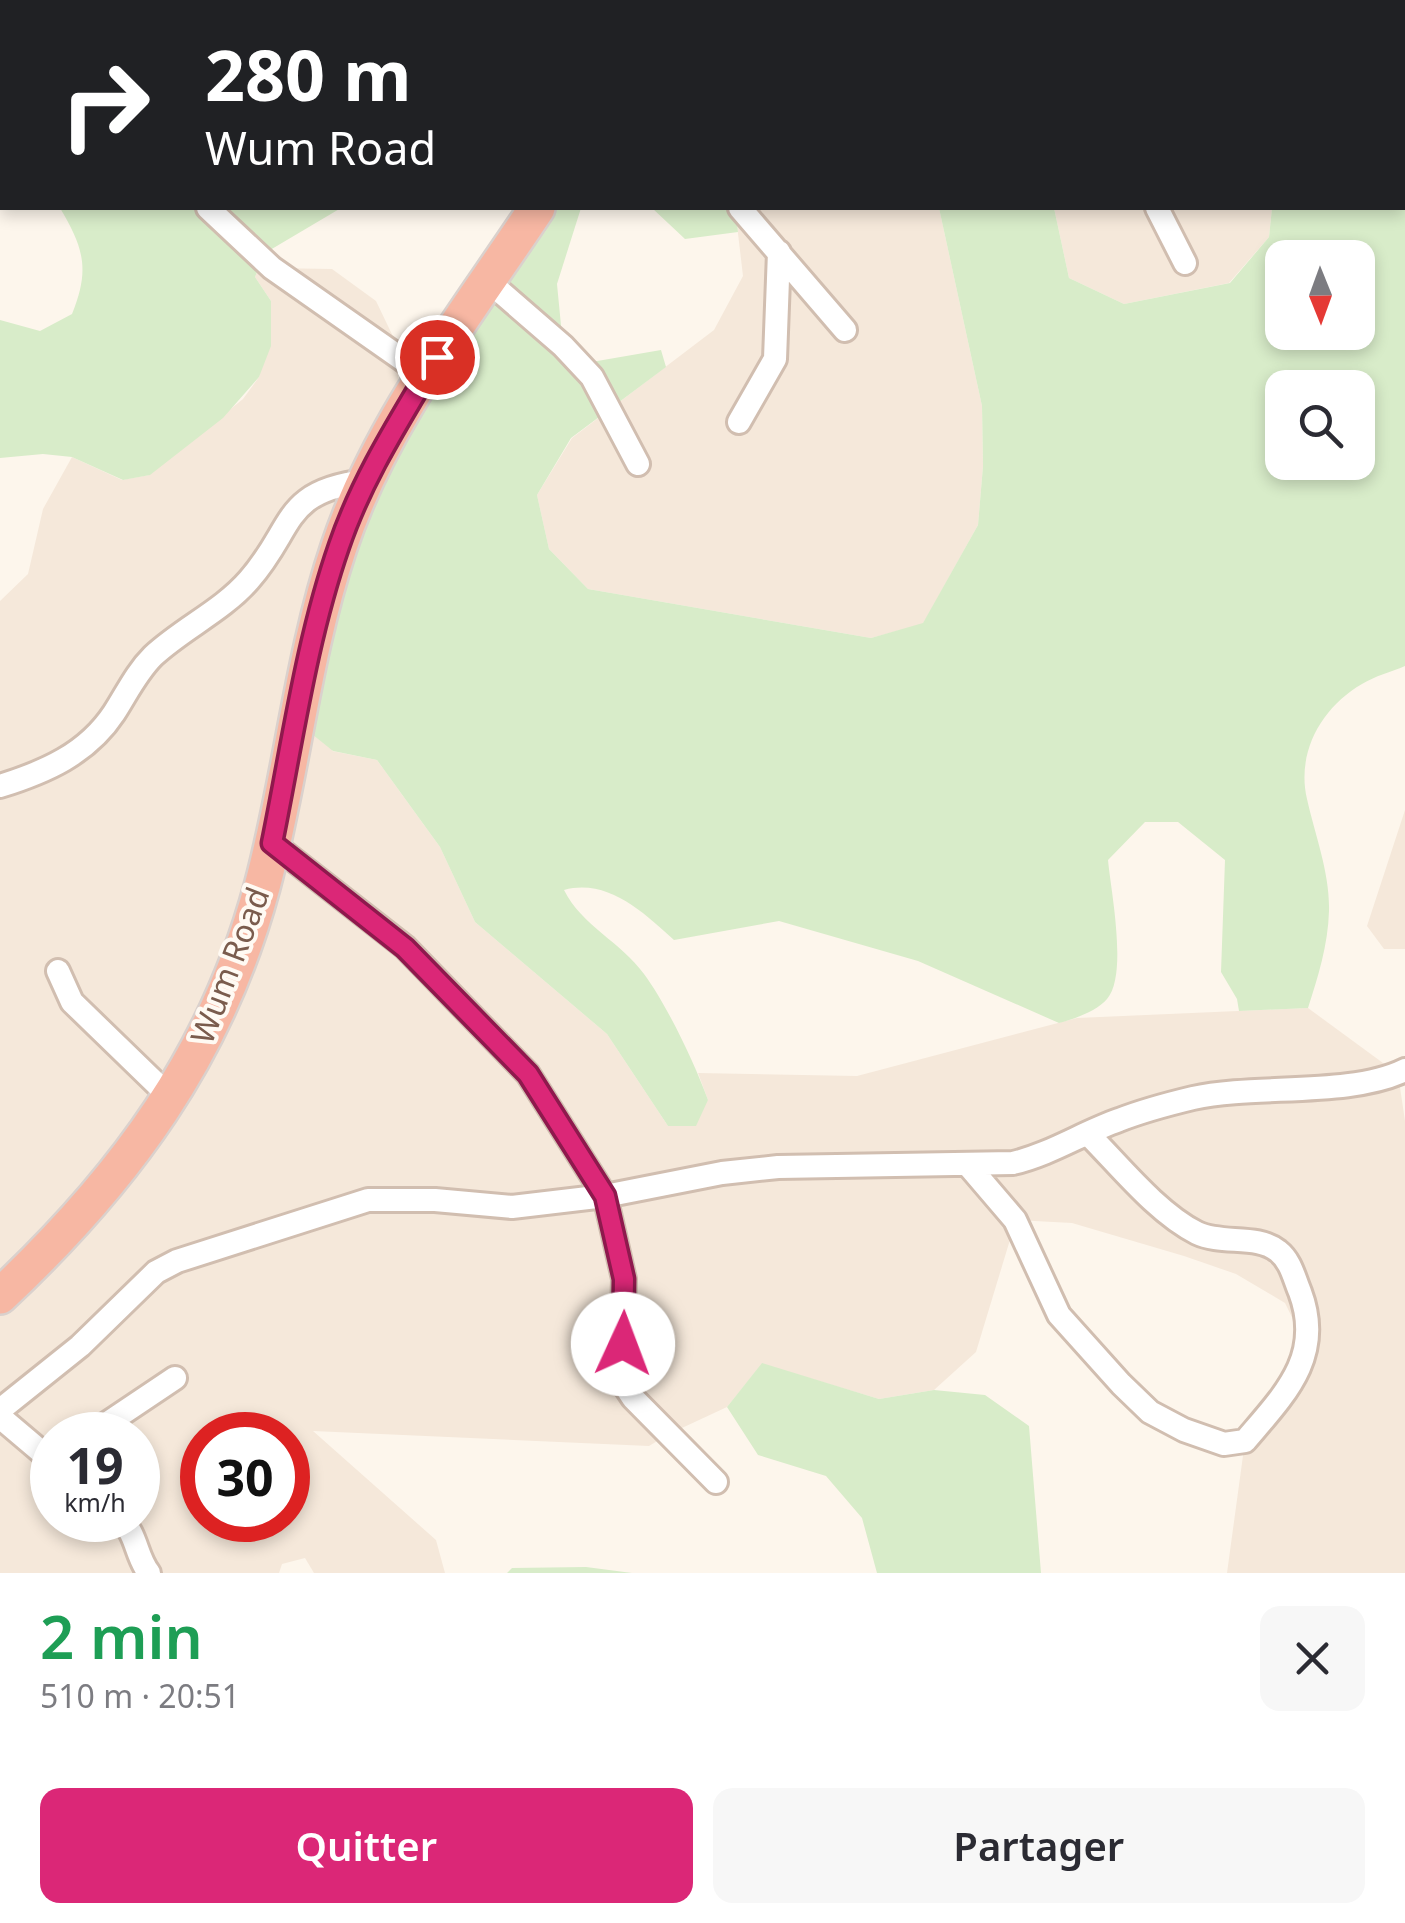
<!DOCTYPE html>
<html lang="fr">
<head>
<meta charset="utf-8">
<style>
	body { margin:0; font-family:"Noto Sans",sans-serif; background:#f7f7f7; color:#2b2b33; height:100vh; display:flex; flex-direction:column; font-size:38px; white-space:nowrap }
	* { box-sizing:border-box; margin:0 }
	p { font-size:32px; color:#7c7c81 }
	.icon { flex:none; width:55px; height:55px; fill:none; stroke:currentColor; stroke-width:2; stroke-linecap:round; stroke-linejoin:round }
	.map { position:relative; height:1573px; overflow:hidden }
	.details { display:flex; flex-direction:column; background:#fff; flex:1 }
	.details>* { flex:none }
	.guide { position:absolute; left:0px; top:0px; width:1405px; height:210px; box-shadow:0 5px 15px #0003; background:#202124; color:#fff; overflow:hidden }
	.needle { width:65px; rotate:179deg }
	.fabs { position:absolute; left:1265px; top:240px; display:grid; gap:20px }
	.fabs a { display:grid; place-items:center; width:110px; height:110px; border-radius:20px; background:#fff; box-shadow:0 5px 15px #0003; font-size:50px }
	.speed { position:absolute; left:30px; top:1412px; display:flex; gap:20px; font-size:50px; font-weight:700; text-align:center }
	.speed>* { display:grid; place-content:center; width:130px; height:130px; border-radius:50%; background:#fff; box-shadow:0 5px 15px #0003; line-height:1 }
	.speed small { font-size:25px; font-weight:400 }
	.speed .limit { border:15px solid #d22; background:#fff; color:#111 }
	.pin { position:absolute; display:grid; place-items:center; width:85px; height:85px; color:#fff; margin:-42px; border:5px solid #fff; border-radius:50%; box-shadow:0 2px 10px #0007 }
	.me { position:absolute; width:110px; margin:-55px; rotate:2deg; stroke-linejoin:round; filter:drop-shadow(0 0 8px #0008) }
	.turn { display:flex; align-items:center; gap:35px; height:210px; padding:0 40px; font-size:45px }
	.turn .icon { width:130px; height:130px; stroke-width:2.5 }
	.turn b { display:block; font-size:70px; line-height:85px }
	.round { display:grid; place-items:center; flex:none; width:105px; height:105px; border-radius:20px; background:#f7f7f7 }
	.headline { display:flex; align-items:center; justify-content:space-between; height:170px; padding:0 40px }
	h1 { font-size:60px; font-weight:600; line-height:75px; color:#1e9e55 }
	.primary-button { display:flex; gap:20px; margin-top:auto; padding:20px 40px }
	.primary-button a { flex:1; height:115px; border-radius:20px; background:#db2777; color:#fff; font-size:40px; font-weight:600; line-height:115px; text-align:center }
	.primary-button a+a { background:#f7f7f7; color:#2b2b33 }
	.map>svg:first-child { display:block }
	.residential { fill:#f5e8da; fill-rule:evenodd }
	.green { fill:#d8ecc9; fill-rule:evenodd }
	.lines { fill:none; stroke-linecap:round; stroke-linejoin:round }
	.minor-casing { stroke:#d1beb0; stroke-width:28 }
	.highway-casing { stroke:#dad1cd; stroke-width:40 }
	.minor { stroke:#fff; stroke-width:22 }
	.highway { stroke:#f7b7a3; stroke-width:35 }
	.route-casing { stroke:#8e194d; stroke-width:25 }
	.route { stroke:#db2777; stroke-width:18 }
	.labels { text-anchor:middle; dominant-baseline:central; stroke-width:8; stroke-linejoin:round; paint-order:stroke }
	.street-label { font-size:32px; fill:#7a5c4d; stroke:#fffaf3 }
</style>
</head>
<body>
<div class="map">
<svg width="1405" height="1573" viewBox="0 0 1405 1573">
	<rect width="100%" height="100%" fill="#fdf6ec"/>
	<path class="residential" d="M 367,0 L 1212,0 L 1212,2 L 366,2 Z
		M 735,208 L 939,208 L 982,406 L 983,466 L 978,525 L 923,624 L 871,638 L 588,589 L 549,549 L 537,495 L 572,438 L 714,330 L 743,276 Z
		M 1054,208 L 1272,208 L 1269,237 L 1229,283 L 1124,304 L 1069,278 Z
		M 265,253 L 272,268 L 332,269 L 376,301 L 399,349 L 397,424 L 332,751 L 377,760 L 440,847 L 475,922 L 607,1034 L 668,1126 L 708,1100 L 698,1073 L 857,1076 L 1077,1018 L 1308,1008 L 1398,1074 L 1405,1121 L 1405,1573 L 1227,1573 L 1245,1441 L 1307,1348 L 1285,1303 L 1236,1274 L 1184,1256 L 1072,1223 L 1016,1220 L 976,1352 L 934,1390 L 879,1399 L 762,1364 L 727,1407 L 669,1434 L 649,1446 L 313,1431 L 436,1540 L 445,1573 L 314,1573 L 305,1558 L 282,1564 L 279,1573 L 0,1573 L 0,601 L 28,574 L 43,509 L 72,457 L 122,480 L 149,475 L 243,399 L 259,377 L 271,301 L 255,277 ZM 52,1435 L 138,1435 L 138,1520 L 52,1520 ZM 202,1435 L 288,1435 L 288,1520 L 202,1520 Z
		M 1405,810 L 1405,949 L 1384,949 L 1367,926 Z"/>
	<path class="green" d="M 1355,0 L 1405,0 L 1405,666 C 1391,672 1375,676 1362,684 C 1322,707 1296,752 1307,799 C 1315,835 1330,873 1329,911 C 1328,945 1318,977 1308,1008 L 1239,1011 L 1237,999 L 1221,972 L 1225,860 L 1178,822 L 1145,822 L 1108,860 C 1111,892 1128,975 1107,999 C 1097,1011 1074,1019 1059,1023 L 918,961 L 779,921 L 674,940 C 644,913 608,878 564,890 C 582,926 621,942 644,974 C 667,1005 695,1064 708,1100 L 696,1126 L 668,1126 L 607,1034 L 475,922 L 440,847 L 377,760 L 333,751 L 297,722 L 339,547 L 537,208 L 581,208 L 557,284 L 563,346 L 580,364 L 661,350 L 666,367 L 571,438 L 537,495 L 549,549 L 588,589 L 871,638 L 923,623 L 978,525 L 983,466 L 982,406 L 939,208 L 1054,208 L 1069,278 L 1124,304 L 1230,283 L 1269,237 L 1272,208 L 1402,208 L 1402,2 ZM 1282,258 L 1358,258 L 1358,332 L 1282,332 ZM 1282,388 L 1358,388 L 1358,462 L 1282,462 Z
		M 60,208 L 341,208 L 265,253 L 255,277 L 271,301 L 271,346 L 259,377 L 223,418 L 150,475 L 123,480 L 72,457 L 43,454 L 0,458 L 0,320 L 40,331 L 72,314 C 90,270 84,248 60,208 Z
		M 652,208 L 735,208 L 738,232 L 685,239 Z
		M 762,1363 L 879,1399 L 934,1390 L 985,1395 L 1029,1426 L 1041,1573 L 877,1573 L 862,1518 L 826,1476 L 758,1455 L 727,1407 Z
		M 586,1567 L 632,1573 L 507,1573 L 512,1568 Z"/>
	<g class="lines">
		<g class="minor-casing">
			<path id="minor" d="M 73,0 L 74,2
				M 775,0 L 778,2
				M 1117,0 L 1118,2
				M 861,2 L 862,0
				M 208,208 L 272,268 L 426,376
				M 740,208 L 845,330
				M 1157,208 L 1185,263
				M 488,281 L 563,346 L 592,377 L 638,464
				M 739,422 L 775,359 L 779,252
				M 0,786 C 45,772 87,754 114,713 C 127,693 136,673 153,656 C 183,628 222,611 249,580 C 295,528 281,491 366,481
				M 272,843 L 405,947 L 528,1074 L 605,1196 L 624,1279 L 621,1380 L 633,1398 L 716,1482
				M 58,971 L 72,1002 L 170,1097
				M 968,1165 L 1015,1220 L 1059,1315 L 1121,1384 L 1150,1412 L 1184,1430 L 1224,1444 L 1245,1441 C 1285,1394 1324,1356 1300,1292 C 1294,1278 1291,1261 1278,1251 C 1257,1234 1222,1245 1197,1233 C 1157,1213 1119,1165 1088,1134
				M 0,1410 L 80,1346 L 156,1272 L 177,1261 L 368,1200 L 435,1200 L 512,1207 L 605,1196 L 722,1173 L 778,1167 L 1013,1163 C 1051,1154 1082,1133 1119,1120 C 1142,1111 1168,1104 1193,1098 C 1256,1084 1350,1097 1405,1070
				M 0,1417 L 52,1461
				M 90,1435 L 175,1378
				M 121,1520 C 137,1534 136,1557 149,1573"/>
		</g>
		<g class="highway-casing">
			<path id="highway" d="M 684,2 L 686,0
				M 0,1296 C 125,1179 217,1054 262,887 C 292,775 302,657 339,547 C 380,423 466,315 537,208"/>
		</g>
		<use href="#minor" class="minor"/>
		<use href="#highway" class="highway"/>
	</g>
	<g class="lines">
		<g class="route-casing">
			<path id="route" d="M 437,357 C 401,418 362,478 339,546 C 306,641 292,745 272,843 L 405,948 L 528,1074 L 605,1196 L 624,1279 L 623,1344"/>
		</g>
		<use href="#route" class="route"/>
	</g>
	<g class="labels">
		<g class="street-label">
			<text transform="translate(229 965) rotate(-69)">Wum Road</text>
		</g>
	</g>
</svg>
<div class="fabs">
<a><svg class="needle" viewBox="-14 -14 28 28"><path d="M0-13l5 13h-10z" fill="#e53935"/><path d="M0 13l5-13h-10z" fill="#7c7c81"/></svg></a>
<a><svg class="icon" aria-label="search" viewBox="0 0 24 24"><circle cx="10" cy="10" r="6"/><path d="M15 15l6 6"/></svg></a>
</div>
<div class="speed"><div>19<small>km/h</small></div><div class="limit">30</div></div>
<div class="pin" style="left:437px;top:357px;background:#d93025"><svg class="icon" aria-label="arrive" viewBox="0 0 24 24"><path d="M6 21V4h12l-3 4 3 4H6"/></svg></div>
<svg class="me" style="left:623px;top:1344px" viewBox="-20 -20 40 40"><circle r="19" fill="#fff"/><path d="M0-13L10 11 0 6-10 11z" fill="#db2777"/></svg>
<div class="guide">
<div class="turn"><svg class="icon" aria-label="right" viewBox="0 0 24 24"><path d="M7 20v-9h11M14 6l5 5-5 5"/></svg><div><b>280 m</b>Wum Road</div></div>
</div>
</div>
<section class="details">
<div class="headline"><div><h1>2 min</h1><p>510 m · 20:51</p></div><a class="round"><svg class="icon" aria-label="close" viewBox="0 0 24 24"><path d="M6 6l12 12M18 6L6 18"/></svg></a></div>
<div class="primary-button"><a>Quitter</a><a>Partager</a></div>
</section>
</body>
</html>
